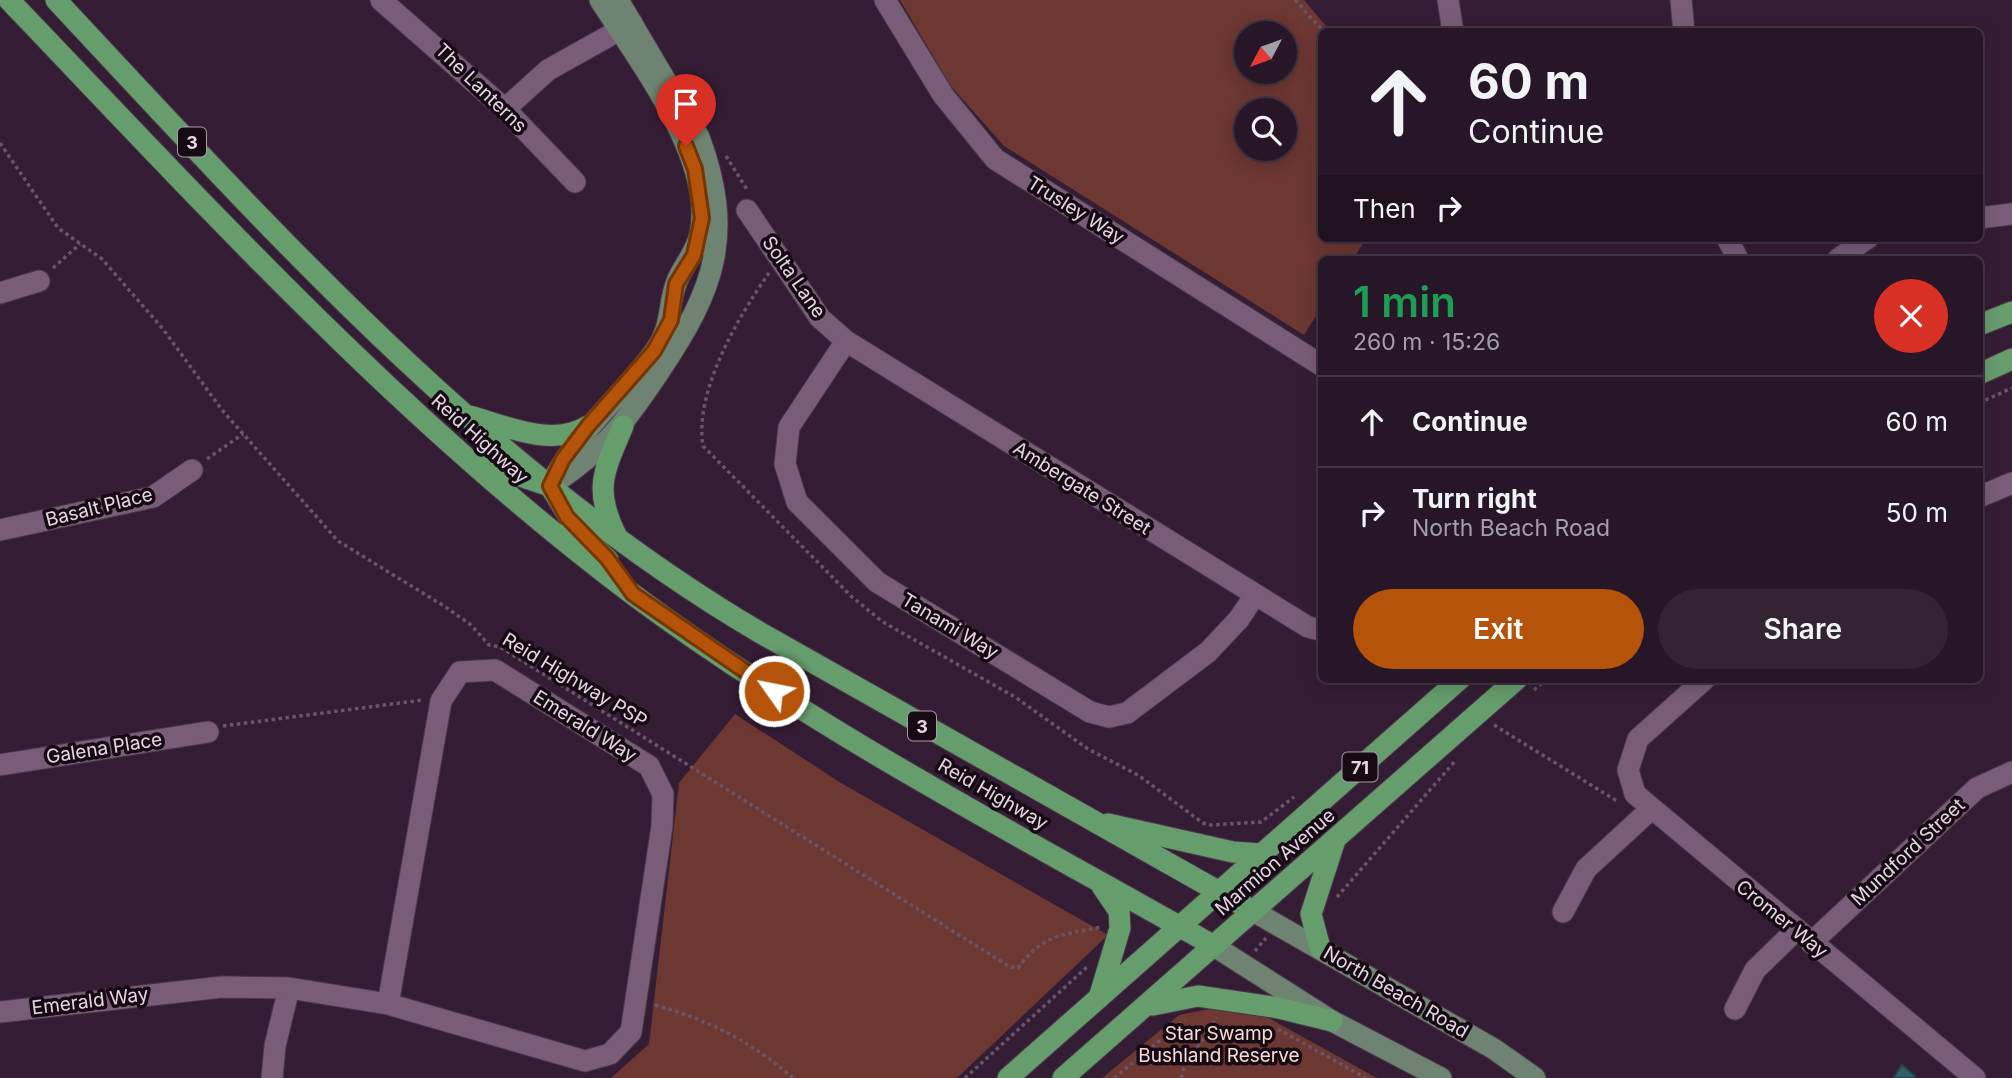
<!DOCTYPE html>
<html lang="en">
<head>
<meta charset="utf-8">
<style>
	body { margin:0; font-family:Inter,sans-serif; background:#332333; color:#f1f3f6; height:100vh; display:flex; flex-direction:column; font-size:26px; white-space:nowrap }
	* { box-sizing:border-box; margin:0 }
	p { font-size:23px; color:#a49fa7 }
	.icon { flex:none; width:38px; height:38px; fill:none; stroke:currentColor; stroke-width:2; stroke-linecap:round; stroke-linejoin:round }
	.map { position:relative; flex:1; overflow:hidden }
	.panel { position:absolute; left:1318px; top:256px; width:665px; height:427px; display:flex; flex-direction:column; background:#271627; border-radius:10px; box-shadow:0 4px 18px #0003,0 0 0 2px #433544 }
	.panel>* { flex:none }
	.guide { position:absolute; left:1318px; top:28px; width:665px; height:214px; border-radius:10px; box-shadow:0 4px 18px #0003,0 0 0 2px #433544; background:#271627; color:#f1f3f6; overflow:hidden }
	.needle { width:46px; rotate:229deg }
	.tools { position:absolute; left:1234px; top:21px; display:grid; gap:14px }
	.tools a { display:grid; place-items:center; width:63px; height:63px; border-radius:50%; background:#271627; box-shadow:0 4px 18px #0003,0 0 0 2px #433544; font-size:35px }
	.pin { position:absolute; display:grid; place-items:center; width:60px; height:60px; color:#fff; margin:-72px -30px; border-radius:50% 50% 50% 0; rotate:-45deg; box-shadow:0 0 7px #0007 }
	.pin .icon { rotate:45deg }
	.me { position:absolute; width:77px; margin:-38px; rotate:303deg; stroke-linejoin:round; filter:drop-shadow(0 0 5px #0008) }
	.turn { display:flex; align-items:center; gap:24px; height:147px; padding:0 35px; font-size:32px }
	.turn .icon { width:91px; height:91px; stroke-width:2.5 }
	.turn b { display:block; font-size:49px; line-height:60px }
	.then { display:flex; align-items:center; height:66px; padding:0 35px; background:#0003; gap:14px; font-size:26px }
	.round { display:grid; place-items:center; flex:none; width:74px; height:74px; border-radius:37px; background:#332333 }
	.headline { display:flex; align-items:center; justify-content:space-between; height:119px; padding:0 35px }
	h1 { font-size:42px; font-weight:600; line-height:52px; color:#1e9e55 }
	.cta { display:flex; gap:14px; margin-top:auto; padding:14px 35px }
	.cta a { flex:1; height:80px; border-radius:42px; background:#b45309; color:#fff; font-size:28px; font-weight:600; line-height:80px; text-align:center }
	.cta a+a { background:#332333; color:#f1f3f6 }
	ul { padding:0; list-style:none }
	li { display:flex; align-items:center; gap:21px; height:91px; padding:0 35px; border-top:2px solid #433544 }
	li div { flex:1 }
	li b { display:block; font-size:26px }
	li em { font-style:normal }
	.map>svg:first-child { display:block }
	.green { fill:#6d3732; fill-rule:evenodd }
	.building { fill:#306066; stroke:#224347; stroke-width:2 }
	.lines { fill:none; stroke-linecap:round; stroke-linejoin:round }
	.minor-casing { stroke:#4c384b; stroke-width:23 }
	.major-casing { stroke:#4c384b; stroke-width:23 }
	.highway-casing { stroke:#4c384b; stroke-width:23 }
	.path { stroke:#695569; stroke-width:3.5; stroke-dasharray:3.5 3.5; stroke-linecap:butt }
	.minor { stroke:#795d78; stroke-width:21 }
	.major { stroke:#6e8371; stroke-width:21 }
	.highway { stroke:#669d6d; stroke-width:21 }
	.route-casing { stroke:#753606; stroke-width:18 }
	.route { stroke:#b45309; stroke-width:12 }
	.labels { text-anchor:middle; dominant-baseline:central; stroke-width:7; stroke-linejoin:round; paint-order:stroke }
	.shield { fill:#160b15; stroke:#a899a7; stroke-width:2 }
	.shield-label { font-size:18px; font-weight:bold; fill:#e6d6e5 }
	.street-label { font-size:19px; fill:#e6d6e5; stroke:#160b15 }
	.park-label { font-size:19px; fill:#f7dbd7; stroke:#160b15 }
</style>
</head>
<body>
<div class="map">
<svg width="2012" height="1078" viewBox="0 0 2012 1078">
	<rect width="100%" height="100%" fill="#341d34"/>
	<path class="green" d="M 900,0 L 1304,0 L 1330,31 L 1321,32 L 1321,238 L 1363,238 L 1364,242 L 1353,259 L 1321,259 L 1321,308 L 1304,335 L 1004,146 L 950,85 ZM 1284,33 L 1284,72 L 1246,72 L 1246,33 ZM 1284,110 L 1284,149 L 1246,149 L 1246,110 Z
		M 735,714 L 841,783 L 1108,935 L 957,1078 L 611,1078 L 649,1044 L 679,783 Z
		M 1214,1008 L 1267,1017 L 1377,1078 L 1102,1078 L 1179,1015 Z"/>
	<path class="building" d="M 1902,1065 L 1915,1076 L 1914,1078 L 1893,1078 Z"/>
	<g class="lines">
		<g class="minor-casing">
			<path id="minor" d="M 381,0 L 505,109 L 575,182
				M 885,0 L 943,95 L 995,159 L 1321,365
				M 1448,0 L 1453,32
				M 1681,0 L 1684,32
				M 505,109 L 548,70 L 632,23
				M 747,210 L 820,318 L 846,341 L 1308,627 L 1321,630
				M 1979,218 L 2012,214
				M 1727,238 L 1738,259
				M 1838,259 L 1868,238
				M 0,293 L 39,281
				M 846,341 L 789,427 L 785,464 L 797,502 L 877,582 L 1090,712 L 1109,717 L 1127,713 L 1208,652 L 1239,619 L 1255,595
				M 1979,497 L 2012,483
				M 0,530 L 153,497 L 192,470
				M 1705,679 L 1638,739 L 1628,770 L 1635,794 L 1975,1078
				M 0,765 L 208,732
				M 1563,912 L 1586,869 L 1650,810
				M 1811,943 L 1977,788 L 2012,772
				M 1735,1009 L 1755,970 L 1796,930
				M 0,1012 L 222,987 L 289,988 L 388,1004 L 585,1061 L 610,1054 L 631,1032 L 662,826 L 663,794 L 649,766 L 495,670 L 460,672 L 441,701 L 388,1004
				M 272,1078 L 275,1046 L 289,988"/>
		</g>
		<g class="major-casing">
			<path id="major" d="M 551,484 C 577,432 621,397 655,351 C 673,326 667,307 677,281 C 684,264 696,253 700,234 C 716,160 638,60 600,0
				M 550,486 C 605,449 623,426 659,372 C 715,289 735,234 699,137 L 618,0
				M 1253,911 L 1494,1049 L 1535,1078
				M 1214,946 L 1332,1021 L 1441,1078"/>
		</g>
		<g class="highway-casing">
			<path id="highway" d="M 9,0 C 207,207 401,420 631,593 C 813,729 1017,834 1214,946
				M 56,0 C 270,229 487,472 759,632 L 1253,911
				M 1979,325 L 2012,312
				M 1979,374 L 2012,359
				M 469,416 C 506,426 552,448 588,426
				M 478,462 L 550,486 L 577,530 L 608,560
				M 616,535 C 593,489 604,471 623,426
				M 1108,824 L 1233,852 L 1260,854
				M 1320,948 L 1311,914 L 1335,840
				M 1099,998 L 1120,928 L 1119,911 L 1102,886
				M 1153,1005 L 1198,996 L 1279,1008 L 1332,1021
				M 1008,1078 L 1460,679
				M 1063,1078 L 1517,679"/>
		</g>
		<path class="path" d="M 1295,0 L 1324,32
			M 0,143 L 58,228 L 102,259 L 163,329 L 222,410 L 338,541 L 444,606 L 471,625 L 489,645 L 500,647 L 1010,967 L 1018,968 C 1043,934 1062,935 1101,927
			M 726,156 L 748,191
			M 53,268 L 80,244
			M 769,273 C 738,317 694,392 703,446 L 852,597 L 883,622 L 1015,697 L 1088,749 L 1138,775 L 1203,823 L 1211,825 L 1261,822 L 1294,797
			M 1979,403 L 2012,388
			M 207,459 L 243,434
			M 1534,690 L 1547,679
			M 1494,725 L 1617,801
			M 223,726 L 423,700
			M 1337,897 L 1456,760
			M 1255,951 L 1266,938
			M 655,1005 C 709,1020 750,1041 793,1078
			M 1278,1029 L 1366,1078
			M 965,1078 L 1087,967
			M 1114,1078 L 1185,1020
			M 1181,1078 L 1184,1068 L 1217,1017"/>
		<use href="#minor" class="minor"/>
		<use href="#major" class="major"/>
		<use href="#highway" class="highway"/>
	</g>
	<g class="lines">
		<g class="route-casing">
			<path id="route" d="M 686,146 L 695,169 L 702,218 L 694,255 L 676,284 L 671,320 L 654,351 L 588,426 L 563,459 L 550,486 L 567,517 L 607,558 L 633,594 L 774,691"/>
		</g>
		<use href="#route" class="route"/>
	</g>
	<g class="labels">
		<g class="shield">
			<rect x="178" y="127.5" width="28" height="29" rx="5"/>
			<rect x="908" y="711.5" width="28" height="29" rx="5"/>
			<rect x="1342.5" y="752.5" width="35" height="29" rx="5"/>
		</g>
		<g class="shield-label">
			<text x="192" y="142">3</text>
			<text x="922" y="726">3</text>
			<text x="1360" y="767">71</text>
		</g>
		<g class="street-label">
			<text transform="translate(481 88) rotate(44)">The Lanterns</text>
			<text transform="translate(1076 210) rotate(32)">Trusley Way</text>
			<text transform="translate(794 277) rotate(55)">Solta Lane</text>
			<text transform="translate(480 439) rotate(42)">Reid Highway</text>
			<text transform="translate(1082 488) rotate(32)">Ambergate Street</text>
			<text transform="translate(99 507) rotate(-14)">Basalt Place</text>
			<text transform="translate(950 626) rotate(31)">Tanami Way</text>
			<text transform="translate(575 680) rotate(31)">Reid Highway PSP</text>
			<text transform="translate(585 726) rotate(32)">Emerald Way</text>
			<text transform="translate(104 748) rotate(-9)">Galena Place</text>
			<text transform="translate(993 794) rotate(30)">Reid Highway</text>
			<text transform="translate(1908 852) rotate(-43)">Mundford Street</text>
			<text transform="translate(1275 862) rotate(-41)">Marmion Avenue</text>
			<text transform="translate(1782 919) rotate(39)">Cromer Way</text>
			<text transform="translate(1396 992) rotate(30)">North Beach Road</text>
			<text transform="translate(90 1001) rotate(-7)">Emerald Way</text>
		</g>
		<g class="park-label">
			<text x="1219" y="1033">Star Swamp<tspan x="1219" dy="22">Bushland Reserve</tspan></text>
		</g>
	</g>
</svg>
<div class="tools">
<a><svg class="needle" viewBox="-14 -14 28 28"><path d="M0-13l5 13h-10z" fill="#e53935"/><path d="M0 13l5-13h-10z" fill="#a49fa7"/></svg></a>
<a><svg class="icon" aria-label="search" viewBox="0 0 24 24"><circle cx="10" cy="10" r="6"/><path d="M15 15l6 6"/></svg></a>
</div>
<div class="pin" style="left:686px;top:146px;background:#d93025"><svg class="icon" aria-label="arrive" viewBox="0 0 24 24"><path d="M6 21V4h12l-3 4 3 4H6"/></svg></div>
<svg class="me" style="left:774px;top:691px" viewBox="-20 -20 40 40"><circle r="17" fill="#b45309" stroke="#fff" stroke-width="3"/><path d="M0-11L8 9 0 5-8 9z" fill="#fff"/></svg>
<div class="guide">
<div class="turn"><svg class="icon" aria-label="ahead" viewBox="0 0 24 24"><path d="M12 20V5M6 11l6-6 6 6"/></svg><div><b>60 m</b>Continue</div></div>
<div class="then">Then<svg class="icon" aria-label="right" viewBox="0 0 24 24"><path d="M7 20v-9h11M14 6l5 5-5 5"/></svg></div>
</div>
<section class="panel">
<div class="headline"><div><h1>1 min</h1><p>260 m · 15:26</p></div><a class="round" style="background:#d93025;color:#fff"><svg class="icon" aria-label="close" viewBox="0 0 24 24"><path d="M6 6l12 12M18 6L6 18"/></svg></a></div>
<ul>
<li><svg class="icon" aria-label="ahead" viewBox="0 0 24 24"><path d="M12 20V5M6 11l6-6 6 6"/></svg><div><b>Continue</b></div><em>60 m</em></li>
<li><svg class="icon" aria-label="right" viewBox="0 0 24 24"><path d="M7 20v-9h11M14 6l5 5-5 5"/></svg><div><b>Turn right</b><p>North Beach Road</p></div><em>50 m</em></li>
</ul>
<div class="cta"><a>Exit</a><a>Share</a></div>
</section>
</div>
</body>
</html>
